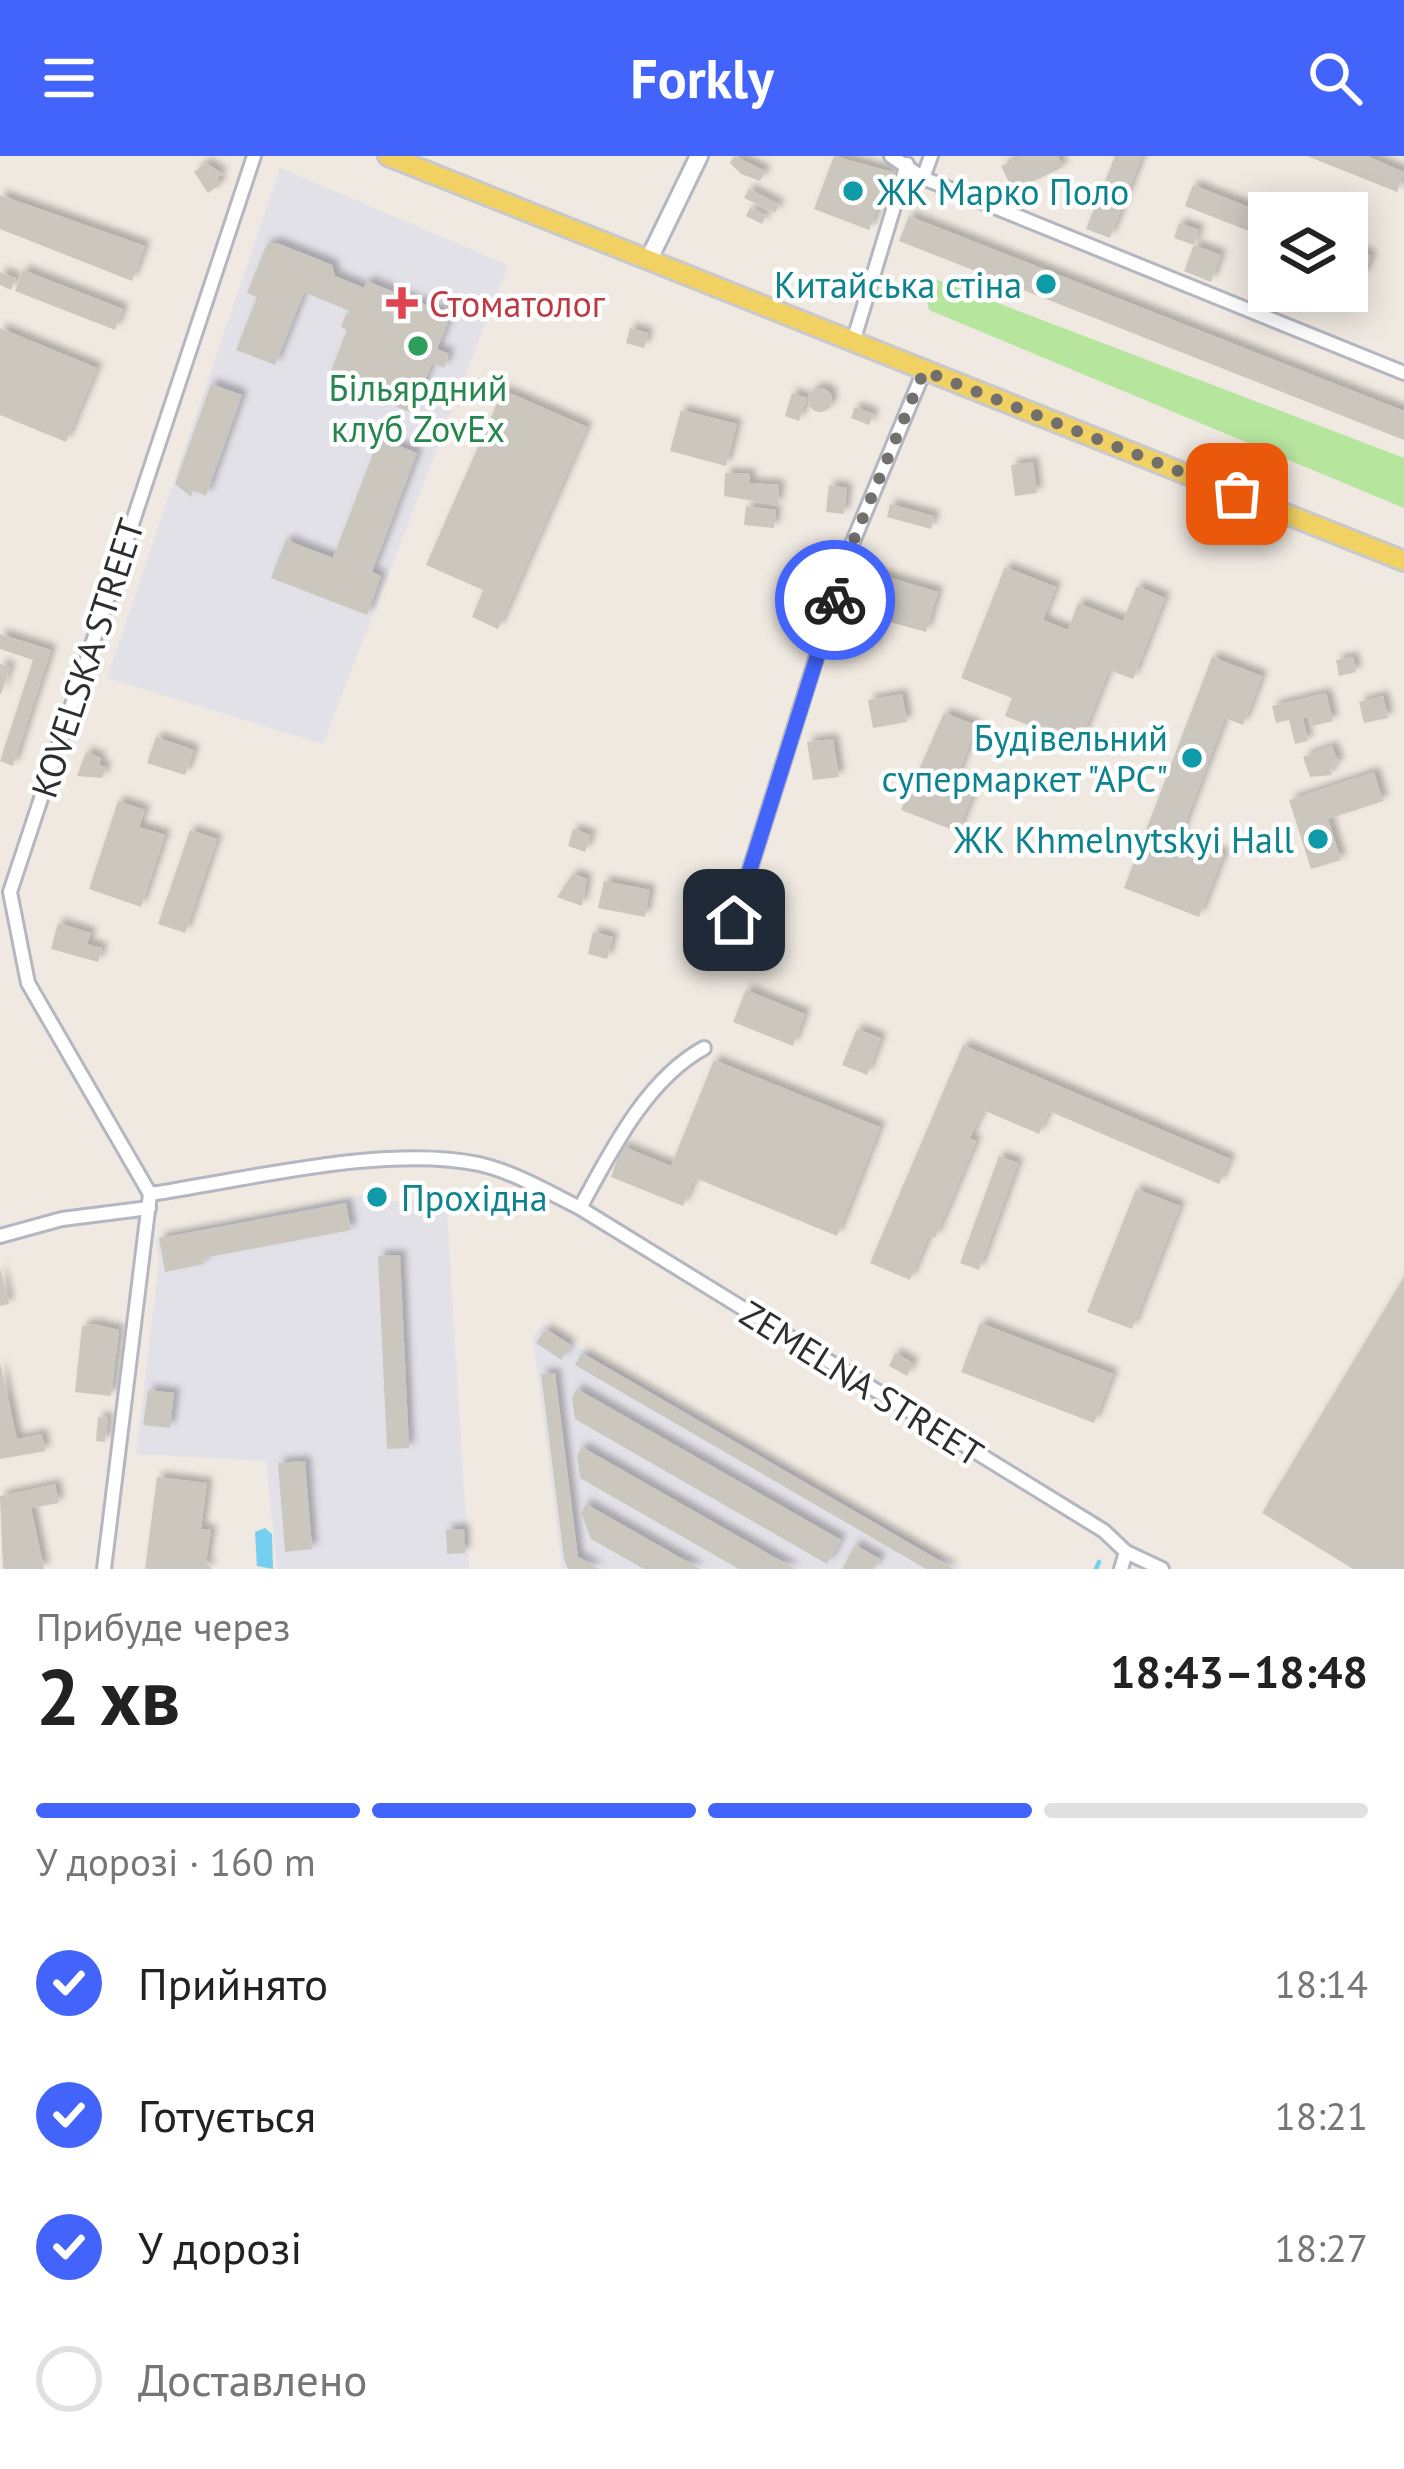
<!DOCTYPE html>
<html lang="uk">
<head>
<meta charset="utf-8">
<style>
  :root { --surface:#fff; --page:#f6f6f6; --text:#222; --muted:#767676; --line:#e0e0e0; --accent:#4264fb }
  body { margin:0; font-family:"PT Sans",sans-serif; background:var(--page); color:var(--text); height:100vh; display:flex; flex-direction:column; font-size:45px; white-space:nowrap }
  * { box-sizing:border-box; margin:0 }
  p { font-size:39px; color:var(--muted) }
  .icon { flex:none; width:66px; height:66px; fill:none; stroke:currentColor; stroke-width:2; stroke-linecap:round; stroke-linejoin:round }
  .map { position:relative; height:1413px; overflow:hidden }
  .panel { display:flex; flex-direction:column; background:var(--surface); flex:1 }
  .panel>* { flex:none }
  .tools { position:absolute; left:1248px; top:36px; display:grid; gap:24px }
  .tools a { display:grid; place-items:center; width:120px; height:120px; border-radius:0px; background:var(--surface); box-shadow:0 6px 30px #0003; font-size:60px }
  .pin { position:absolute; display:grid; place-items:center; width:102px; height:102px; color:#fff; margin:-51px; border-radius:24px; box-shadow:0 6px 18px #0006 }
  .courier { position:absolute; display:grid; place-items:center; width:120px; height:120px; margin:-60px; border:9px solid #4264fb; border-radius:50%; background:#fff; color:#222; box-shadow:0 3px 15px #0007 }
  .overview em { font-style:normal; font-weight:700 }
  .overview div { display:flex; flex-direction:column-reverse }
  .overview { display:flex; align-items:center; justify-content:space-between; height:204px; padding:0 36px }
  h1 { font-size:78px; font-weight:700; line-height:90px }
  .bar { display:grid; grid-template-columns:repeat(4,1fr); gap:18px 12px; align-content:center; height:144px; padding:0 36px }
  .bar i { height:15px; border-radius:9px; background:var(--line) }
  .bar .selected { background:var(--accent) }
  .bar p { grid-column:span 4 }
  ol { padding:0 36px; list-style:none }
  li { display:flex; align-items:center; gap:36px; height:132px }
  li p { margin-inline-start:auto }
  li .icon { padding:12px; border-radius:50%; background:var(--accent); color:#fff; stroke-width:4 }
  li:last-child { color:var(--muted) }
  li i { width:66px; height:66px; border:6px solid var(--line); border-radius:50% }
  header { display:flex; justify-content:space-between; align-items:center; height:156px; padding:0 36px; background:var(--accent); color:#fff; font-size:54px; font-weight:700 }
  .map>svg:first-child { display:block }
  .industrial { fill:#e3e1e8 }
  .green { fill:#b6e59e }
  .water { fill:#75cff0 }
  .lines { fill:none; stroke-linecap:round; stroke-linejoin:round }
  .stream { stroke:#75cff0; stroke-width:4.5 }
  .building { fill:#cbc7bf; filter:url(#shadow) }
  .street-casing { stroke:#b4b7c1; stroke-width:18 }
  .secondary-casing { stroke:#b4b7c1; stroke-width:22 }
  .primary-casing { stroke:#c9c9c9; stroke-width:24 }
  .street { stroke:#fff; stroke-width:12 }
  .secondary { stroke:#fff; stroke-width:16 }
  .primary { stroke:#f2d163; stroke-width:18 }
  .done { stroke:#726f6d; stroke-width:12; stroke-dasharray:0 21.6 }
  .route { stroke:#4264fb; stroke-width:15 }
  .culture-dot { fill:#0f9aa8; stroke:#fff; stroke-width:4.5 }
  .health-dot { fill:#e0444e; stroke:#fff; stroke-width:4.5 }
  .leisure-dot { fill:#2e9e5b; stroke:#fff; stroke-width:4.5 }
  .labels { text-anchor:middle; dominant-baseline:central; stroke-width:9; stroke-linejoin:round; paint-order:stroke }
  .culture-label { font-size:36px; fill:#0d838f; stroke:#fff; text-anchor:end }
  .health-label { font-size:36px; fill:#be3a42; stroke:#fff; text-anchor:start }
  .leisure-label { font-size:36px; fill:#27864d; stroke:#fff }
  .street-label { font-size:36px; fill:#2e2e2e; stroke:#fff }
</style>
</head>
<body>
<header><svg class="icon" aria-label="menu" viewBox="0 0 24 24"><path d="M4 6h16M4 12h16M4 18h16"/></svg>Forkly<svg class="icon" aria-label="search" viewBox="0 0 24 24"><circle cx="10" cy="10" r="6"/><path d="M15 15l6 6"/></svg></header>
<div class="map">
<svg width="1404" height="1413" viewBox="0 0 1404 1413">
  <defs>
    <filter id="shadow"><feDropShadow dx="5.5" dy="-5.5" stdDeviation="3" flood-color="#0004"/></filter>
  </defs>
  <rect width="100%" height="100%" fill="#efe9e1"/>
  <g class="industrial">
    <polygon points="280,12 508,109 323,588 107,522"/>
    <polygon points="367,1038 369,1047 446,1042 469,1413 277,1413 266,1305 136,1298 159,1106 156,1081"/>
    <polygon points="543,1167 579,1191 961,1413 562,1413 533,1182"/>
  </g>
  <polygon class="green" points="922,118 1404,302 1404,352 929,154"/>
  <polygon class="water" points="265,1372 272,1378 273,1413 257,1410 255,1376"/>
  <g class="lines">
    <polyline class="stream" points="1096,1413 1099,1406"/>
  </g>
  <g class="building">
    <polygon points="734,0 765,15 760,25 741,18 730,7"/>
    <polygon points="834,0 892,16 869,74 814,53"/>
    <polygon points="1023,0 1058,0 1063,11 1013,35 1001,10"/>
    <polygon points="1115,0 1142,0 1110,82 1086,73"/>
    <polygon points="1307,0 1367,0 1404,16 1397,36"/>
    <polygon points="206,7 223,18 217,22 221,28 208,37 194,16"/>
    <polygon points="1193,29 1269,59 1269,83 1185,50"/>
    <polygon points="749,33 779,49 775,57 744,42"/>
    <polygon points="0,39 145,90 132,125 0,73"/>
    <polygon points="750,52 766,60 762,68 746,60"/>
    <polygon points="909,60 1404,255 1404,284 899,85"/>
    <polygon points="1179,67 1199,74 1194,89 1174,82"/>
    <polygon points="277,87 332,109 335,120 364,132 367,125 451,159 437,193 449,198 444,212 432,207 412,257 328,223 347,174 341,171 346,158 354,157 304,136 275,209 236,194 257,141 247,137 267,88"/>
    <polygon points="1194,89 1221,99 1211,126 1184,115"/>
    <polygon points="1347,90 1371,100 1363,121 1347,114"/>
    <polygon points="23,114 123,153 115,174 15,135"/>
    <polygon points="0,116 16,122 11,134 0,129"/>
    <polygon points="0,172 97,212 66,286 0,259"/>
    <polygon points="630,172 648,177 644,192 626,187"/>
    <polygon points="211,228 242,239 206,340 193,334 191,341 175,328"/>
    <circle cx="820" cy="244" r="12"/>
    <polygon points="503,234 587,271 498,473 472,461 483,434 426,409"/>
    <polygon points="792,237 807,242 799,265 785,260"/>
    <polygon points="855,251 874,258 869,269 851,262"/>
    <polygon points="681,254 737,268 726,310 670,295"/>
    <polygon points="379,282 417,297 372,416 381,420 367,459 271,422 286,384 333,402"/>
    <polygon points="1033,306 1037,337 1015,340 1011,309"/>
    <polygon points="725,317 750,318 750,327 779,329 778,349 724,340"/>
    <polygon points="829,329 847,332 844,358 826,356"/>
    <polygon points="890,348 934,360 931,373 887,361"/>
    <polygon points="746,350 776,354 774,372 744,369"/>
    <polygon points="854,411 938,436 926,476 876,462 873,492 834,480"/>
    <polygon points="1005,411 1056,431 1043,464 1068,474 1078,447 1123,465 1137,430 1165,442 1133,523 1109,514 1079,589 1005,560 1012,542 961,522"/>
    <polygon points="0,478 51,494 13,610 0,605 33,504 0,493"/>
    <polygon points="1212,501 1262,520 1243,569 1225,562 1180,681 1224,698 1199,761 1124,732"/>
    <polygon points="1353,501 1356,516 1339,520 1336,504"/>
    <polygon points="0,508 10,511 1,538 0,538"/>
    <polygon points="1326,537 1333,565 1312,570 1310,561 1303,562 1308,585 1295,588 1289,564 1276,567 1272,550"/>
    <polygon points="902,538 907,566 873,572 868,544"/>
    <polygon points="1383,540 1388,562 1364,567 1359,546"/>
    <polygon points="944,557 976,569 956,624 975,632 958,676 901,654"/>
    <polygon points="156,581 194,594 185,619 147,607"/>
    <polygon points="833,583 839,621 813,624 807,586"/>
    <polygon points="1332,590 1339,608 1330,612 1332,619 1310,621 1303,601"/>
    <polygon points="86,596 101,602 99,609 106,611 102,622 77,620"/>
    <polygon points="1374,616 1383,645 1328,663 1341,704 1311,713 1289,644"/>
    <polygon points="118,645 145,654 139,671 165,679 141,751 89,733"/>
    <polygon points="573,673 591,679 585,696 568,690"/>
    <polygon points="190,674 217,683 185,777 158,768"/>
    <polygon points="573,718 587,723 582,750 557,741"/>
    <polygon points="604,725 650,734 645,761 598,752"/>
    <polygon points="58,767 91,777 87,788 102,792 98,806 51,793"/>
    <polygon points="593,776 613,781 607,803 588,798"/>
    <polygon points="746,834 805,858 793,890 733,866"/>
    <polygon points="857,873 881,882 867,919 842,909"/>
    <polygon points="963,889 1230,1003 1219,1028 1049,955 1039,978 983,954 970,982 976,985 935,1082 929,1079 910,1124 870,1107"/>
    <polygon points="714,904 880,971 837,1080 695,1022 683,1050 611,1021 622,990 671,1010"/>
    <polygon points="999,1000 1018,1007 979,1114 960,1107"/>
    <polygon points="1136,1033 1180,1050 1132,1173 1087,1156"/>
    <polygon points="346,1047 351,1074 203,1102 204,1108 165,1116 159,1082"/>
    <polygon points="400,1099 409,1292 387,1293 378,1100"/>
    <polygon points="0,1112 9,1148 0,1150"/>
    <polygon points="1404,1121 1404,1413 1353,1413 1262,1357"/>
    <polygon points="980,1167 1113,1218 1094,1267 961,1216"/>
    <polygon points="94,1168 119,1174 111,1240 75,1236 82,1170"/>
    <polygon points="546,1173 571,1189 561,1204 536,1187"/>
    <polygon points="582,1197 954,1413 926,1413 575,1209"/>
    <polygon points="895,1197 913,1207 907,1220 889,1210"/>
    <polygon points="0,1207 17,1283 42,1278 45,1295 0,1303"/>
    <polygon points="555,1217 578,1401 599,1413 568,1413 564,1403 541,1218"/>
    <polygon points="577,1233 841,1384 827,1408 575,1263 572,1242"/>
    <polygon points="148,1234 174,1237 170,1272 143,1269"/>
    <polygon points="98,1261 108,1262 105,1286 96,1285"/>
    <polygon points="582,1291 795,1413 739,1413 580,1322 577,1299"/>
    <polygon points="305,1305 312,1393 285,1396 278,1307"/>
    <polygon points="157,1321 207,1327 201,1373 211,1374 206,1407 212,1413 145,1413"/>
    <polygon points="55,1328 59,1347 31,1352 44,1413 3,1413 0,1340"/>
    <polygon points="586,1348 700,1413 644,1413 591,1383 581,1357"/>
    <polygon points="464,1373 465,1397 447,1398 446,1374"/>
    <polygon points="855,1389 880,1403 874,1413 842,1413"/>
  </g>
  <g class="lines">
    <g class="street-casing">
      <g id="street">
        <polyline points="891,0 923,22 1404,217"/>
        <polyline points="923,22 931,0"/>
        <polyline points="853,186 907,8"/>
        <polyline points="734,764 852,388 924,215"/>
        <path d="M150,1038C246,1024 386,988 479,1008C514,1016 548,1036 580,1052L1104,1375L1126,1396L1121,1413"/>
        <path d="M580,1052C611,995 646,924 704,892"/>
        <polyline points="0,1080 62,1063 149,1052"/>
        <polyline points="1126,1396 1162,1413"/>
        <polyline points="104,1413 150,1038 28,827 10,736 254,0"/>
      </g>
    </g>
    <g class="secondary-casing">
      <polyline id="secondary" points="649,103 699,0"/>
    </g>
    <g class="primary-casing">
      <polyline id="primary" points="388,0 1404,405"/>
    </g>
    <use href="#street" class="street"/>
    <use href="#secondary" class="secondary"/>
    <use href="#primary" class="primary"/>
  </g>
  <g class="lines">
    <polyline class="done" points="835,444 852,388 924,215 1237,338"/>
    <polyline class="route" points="734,764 835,444"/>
  </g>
  <g class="culture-dot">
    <circle cx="853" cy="35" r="12"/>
    <circle cx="1046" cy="128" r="12"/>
    <circle cx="1192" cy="602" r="12"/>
    <circle cx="1318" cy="683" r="12"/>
    <circle cx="377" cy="1041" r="12"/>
  </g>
  <path class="health-dot" d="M396 129h12v12h12v12h-12v12h-12v-12h-12v-12h12z"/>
  <circle class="leisure-dot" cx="418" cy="190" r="12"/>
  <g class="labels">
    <g class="culture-label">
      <text x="877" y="35" text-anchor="start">ЖК Марко Поло</text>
      <text x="1022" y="128">Китайська стіна</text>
      <text x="1168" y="581">Будівельний<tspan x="1168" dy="41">супермаркет "АРС"</tspan></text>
      <text x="1294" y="683">ЖК Khmelnytskyi Hall</text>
      <text x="401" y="1041" text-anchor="start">Прохідна</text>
    </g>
    <g class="health-label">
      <text x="429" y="147">Стоматолог</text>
    </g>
    <g class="leisure-label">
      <text x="418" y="231">Більярдний<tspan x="418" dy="41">клуб ZovEx</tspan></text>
    </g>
    <g class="street-label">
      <text transform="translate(87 502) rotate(-72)">KOVELSKA STREET</text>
      <text transform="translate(862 1227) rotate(32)">ZEMELNA STREET</text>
    </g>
  </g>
</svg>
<div class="tools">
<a><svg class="icon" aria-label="layers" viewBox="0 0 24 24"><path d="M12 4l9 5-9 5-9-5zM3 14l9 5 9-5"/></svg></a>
</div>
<div class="pin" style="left:1237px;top:338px;background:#ea580c"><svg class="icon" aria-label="bag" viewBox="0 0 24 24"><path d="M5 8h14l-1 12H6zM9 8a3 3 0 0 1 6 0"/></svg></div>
<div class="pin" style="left:734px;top:764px;background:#1f2937"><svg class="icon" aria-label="home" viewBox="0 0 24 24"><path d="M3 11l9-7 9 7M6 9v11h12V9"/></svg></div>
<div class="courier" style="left:835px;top:444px"><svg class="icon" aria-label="bike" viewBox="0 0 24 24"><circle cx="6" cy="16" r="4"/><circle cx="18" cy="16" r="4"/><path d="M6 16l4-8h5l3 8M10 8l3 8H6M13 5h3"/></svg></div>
</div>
<section class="panel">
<div class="overview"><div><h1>2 хв</h1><p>Прибуде через</p></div><em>18:43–18:48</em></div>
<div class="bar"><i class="selected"></i><i class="selected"></i><i class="selected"></i><i></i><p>У дорозі · 160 m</p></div>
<ol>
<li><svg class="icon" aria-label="check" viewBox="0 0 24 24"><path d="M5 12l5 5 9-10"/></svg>Прийнято<p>18:14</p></li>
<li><svg class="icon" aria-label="check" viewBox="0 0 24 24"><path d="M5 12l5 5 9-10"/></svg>Готується<p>18:21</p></li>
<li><svg class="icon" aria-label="check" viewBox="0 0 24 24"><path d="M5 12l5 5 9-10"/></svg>У дорозі<p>18:27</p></li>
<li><i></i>Доставлено</li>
</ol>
</section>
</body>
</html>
